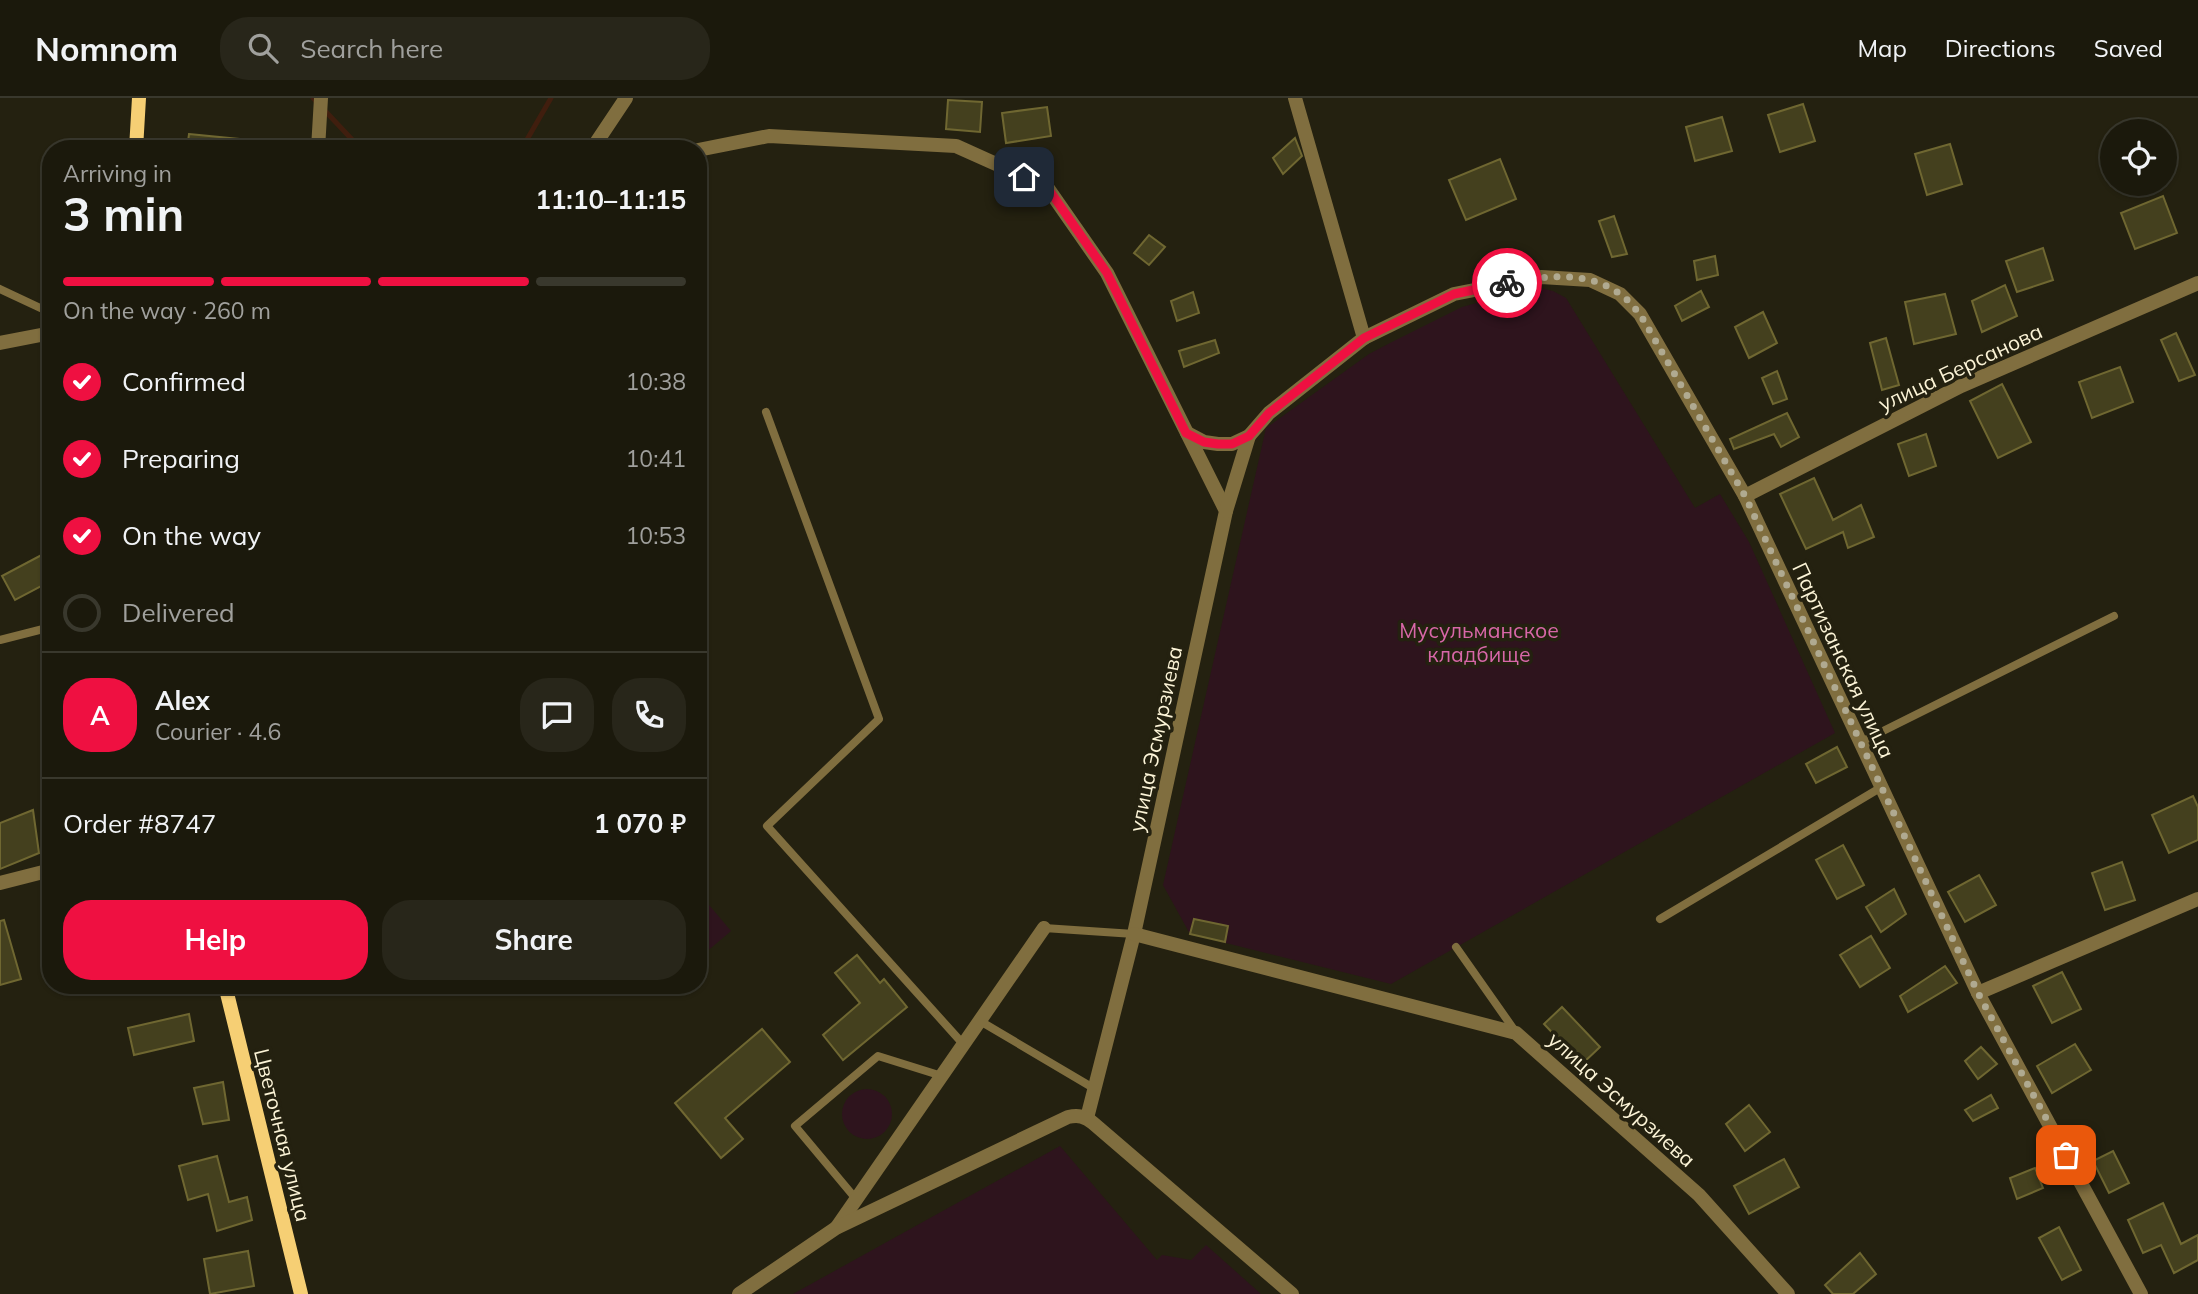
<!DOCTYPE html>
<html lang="en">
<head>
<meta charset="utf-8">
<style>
  :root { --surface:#1b190c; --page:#28261a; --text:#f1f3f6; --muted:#a0a09d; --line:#39382d; --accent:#ef1041 }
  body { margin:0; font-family:Mulish,sans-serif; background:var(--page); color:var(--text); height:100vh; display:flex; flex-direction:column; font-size:26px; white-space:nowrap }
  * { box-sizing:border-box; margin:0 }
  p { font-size:23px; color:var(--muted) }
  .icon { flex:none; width:38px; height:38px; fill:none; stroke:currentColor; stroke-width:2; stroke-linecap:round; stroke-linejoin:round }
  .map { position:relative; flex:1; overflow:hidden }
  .drawer { position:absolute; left:42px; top:42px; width:665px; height:854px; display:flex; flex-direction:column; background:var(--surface); border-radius:28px; box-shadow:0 2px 5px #0004,0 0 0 2px var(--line) }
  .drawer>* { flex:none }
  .tools { position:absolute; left:2100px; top:21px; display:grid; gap:14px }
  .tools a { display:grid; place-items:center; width:77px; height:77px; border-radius:50%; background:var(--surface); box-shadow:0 2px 5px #0004,0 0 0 2px var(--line); font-size:35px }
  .pin { position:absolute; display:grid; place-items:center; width:60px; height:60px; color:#fff; margin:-30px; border-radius:14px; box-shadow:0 4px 10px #0006 }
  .courier { position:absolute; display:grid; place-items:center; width:70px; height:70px; margin:-35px; border:5px solid #ef1041; border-radius:50%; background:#fff; color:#222; box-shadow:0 2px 9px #0007 }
  .overview em { font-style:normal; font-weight:700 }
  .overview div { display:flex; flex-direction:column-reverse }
  .overview { display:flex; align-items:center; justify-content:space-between; height:119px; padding:0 21px }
  h1 { font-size:46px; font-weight:700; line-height:52px }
  .bar { display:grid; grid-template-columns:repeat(4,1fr); gap:10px 7px; align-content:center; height:84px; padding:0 21px }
  .bar i { height:9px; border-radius:5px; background:var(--line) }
  .bar .active { background:var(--accent) }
  .bar p { grid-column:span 4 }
  .line { display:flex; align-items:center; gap:18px; padding:0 21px; border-top:2px solid var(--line) }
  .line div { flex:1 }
  .round { display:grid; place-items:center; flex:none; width:74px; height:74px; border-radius:28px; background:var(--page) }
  ol { padding:0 21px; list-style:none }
  li { display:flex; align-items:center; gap:21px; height:77px }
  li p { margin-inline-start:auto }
  li .icon { padding:7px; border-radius:50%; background:var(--accent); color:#fff; stroke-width:4 }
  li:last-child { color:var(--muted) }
  li i { width:38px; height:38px; border:4px solid var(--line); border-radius:50% }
  .primary-button { display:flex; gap:14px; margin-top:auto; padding:14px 21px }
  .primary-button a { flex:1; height:80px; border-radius:28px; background:var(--accent); color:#fff; font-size:28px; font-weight:700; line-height:80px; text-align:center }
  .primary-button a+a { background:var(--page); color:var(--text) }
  header { display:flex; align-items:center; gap:42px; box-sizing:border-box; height:98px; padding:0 35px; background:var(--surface); border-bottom:2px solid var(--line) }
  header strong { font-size:33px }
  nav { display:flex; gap:38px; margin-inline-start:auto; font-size:24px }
  .search { width:490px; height:63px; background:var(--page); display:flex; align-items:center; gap:18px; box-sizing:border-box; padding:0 24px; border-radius:28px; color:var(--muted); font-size:26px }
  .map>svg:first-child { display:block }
  .green { fill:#2e141d }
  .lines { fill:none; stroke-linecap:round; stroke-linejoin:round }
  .stream { stroke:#401e0e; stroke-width:5 }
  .building { fill:#44401e; stroke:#6f6731; stroke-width:2 }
  .lane { stroke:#806e3f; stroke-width:8 }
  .street { stroke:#806e3f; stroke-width:14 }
  .secondary { stroke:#f6cf74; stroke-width:14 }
  .done { stroke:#b0aa91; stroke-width:7; stroke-dasharray:0 12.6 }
  .route { stroke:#ef1041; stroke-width:9 }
  .labels { text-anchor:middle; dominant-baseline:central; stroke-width:7; stroke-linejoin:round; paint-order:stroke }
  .street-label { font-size:21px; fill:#fcf4d7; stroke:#242110 }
  .park-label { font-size:21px; fill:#d867a8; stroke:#242110 }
</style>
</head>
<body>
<header>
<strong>Nomnom</strong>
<div class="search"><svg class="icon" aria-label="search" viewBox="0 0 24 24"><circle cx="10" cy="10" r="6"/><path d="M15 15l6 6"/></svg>Search here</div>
<nav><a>Map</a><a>Directions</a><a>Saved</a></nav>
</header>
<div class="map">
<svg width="2198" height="1196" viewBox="0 0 2198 1196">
  <rect width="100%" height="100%" fill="#242110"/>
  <g class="green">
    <polygon points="1536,189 1553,193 1566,200 1695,410 1720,396 1749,444 1835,635 1391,886 1190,836 1163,787 1266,330 1369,256 1390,245 1462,209"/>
    <polygon points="704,801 731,833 698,861 698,805"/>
    <circle cx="867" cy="1016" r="25"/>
    <polygon points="1060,1048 1157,1162 1162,1157 1191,1162 1206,1147 1261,1196 793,1196"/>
  </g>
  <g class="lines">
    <g class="stream">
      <polyline points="313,0 360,50 384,51"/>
      <polyline points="507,51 525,45 551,0"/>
    </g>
  </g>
  <g class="building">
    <polygon points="948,2 982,4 980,34 946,31"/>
    <polygon points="1803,6 1815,43 1780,54 1768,17"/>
    <polygon points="1047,9 1051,38 1006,45 1002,15"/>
    <polygon points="1722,19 1732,53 1695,63 1686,29"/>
    <polygon points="189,36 239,41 239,51 187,51"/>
    <polygon points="1295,40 1302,58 1283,76 1273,60"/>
    <polygon points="1950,46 1962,86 1927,97 1915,56"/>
    <polygon points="1500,61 1516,101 1466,122 1449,82"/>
    <polygon points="2163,98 2177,135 2135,151 2121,115"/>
    <polygon points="1614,118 1627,156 1612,159 1599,123"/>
    <polygon points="1149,137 1165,149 1149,167 1134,155"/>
    <polygon points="2043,150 2053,182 2017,194 2006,163"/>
    <polygon points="1715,158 1718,177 1697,182 1694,163"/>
    <polygon points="2005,187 2017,218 1982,234 1972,203"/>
    <polygon points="1701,193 1709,209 1682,223 1675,208"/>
    <polygon points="1193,194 1199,215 1177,223 1171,203"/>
    <polygon points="1945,196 1956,236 1914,246 1905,204"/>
    <polygon points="1763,214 1777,245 1749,260 1735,229"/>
    <polygon points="2176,235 2195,277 2179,283 2161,242"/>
    <polygon points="1886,240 1899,287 1882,292 1870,245"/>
    <polygon points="1215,242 1219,255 1184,269 1179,253"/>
    <polygon points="2120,269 2133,304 2092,320 2079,284"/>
    <polygon points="1777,273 1787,301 1773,306 1762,280"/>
    <polygon points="2002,286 2031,344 1998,360 1970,303"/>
    <polygon points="1787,315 1799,339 1781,349 1774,336 1734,351 1730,341"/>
    <polygon points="1926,336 1936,368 1909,378 1898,346"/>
    <polygon points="1814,380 1833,422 1861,407 1874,439 1848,450 1843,434 1806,451 1780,396"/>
    <polygon points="51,452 51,483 15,502 2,478"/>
    <polygon points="1837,649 1847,669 1816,685 1806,666"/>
    <polygon points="2193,698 2198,709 2198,742 2169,755 2152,717"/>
    <polygon points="33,712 39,755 0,771 0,725"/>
    <polygon points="1843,747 1864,787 1837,801 1816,762"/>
    <polygon points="2122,764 2135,802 2105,812 2092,775"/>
    <polygon points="1979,777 1996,807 1965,824 1948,794"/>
    <polygon points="1894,791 1906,816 1881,834 1866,809"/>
    <polygon points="1194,821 1228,828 1225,844 1190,836"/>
    <polygon points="4,822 21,881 0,887 0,823"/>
    <polygon points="1871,838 1890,870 1860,889 1840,857"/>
    <polygon points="857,857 880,885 884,881 907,909 843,962 823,937 860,905 835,875"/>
    <polygon points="1945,868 1957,885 1908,914 1900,898"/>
    <polygon points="2062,874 2081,911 2052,925 2033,888"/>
    <polygon points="1562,909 1600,949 1582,966 1544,926"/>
    <polygon points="189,916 194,943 134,957 128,930"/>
    <polygon points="762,931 790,964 725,1020 743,1041 721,1060 675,1005"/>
    <polygon points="2075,946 2091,972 2052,995 2037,968"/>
    <polygon points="1981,949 1997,966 1978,981 1965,963"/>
    <polygon points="223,984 229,1022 203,1026 194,990"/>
    <polygon points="1991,997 1998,1010 1973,1023 1965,1012"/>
    <polygon points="1749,1007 1770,1034 1745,1053 1726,1026"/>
    <polygon points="2113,1053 2129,1085 2109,1095 2093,1063"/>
    <polygon points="217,1058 229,1104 247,1099 252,1122 217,1133 208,1096 188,1102 179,1068"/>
    <polygon points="1784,1061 1799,1089 1749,1116 1734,1088"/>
    <polygon points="2035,1070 2043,1090 2017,1101 2010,1080"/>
    <polygon points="2163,1105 2181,1146 2198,1137 2198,1162 2174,1175 2161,1147 2143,1155 2128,1122"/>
    <polygon points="2059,1129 2081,1172 2062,1182 2039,1140"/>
    <polygon points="248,1153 254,1188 210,1196 204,1161"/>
    <polygon points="1860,1155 1876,1176 1853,1196 1833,1196 1825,1187"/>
  </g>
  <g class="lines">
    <g class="lane">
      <polyline points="0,191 51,215"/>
      <polyline points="766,314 879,621 767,728 964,947"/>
      <polyline points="0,542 51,529"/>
      <polyline points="1859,645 2114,518"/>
      <polyline points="1660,821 1880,690"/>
      <polyline points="1044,830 1134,836"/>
      <polyline points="1456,849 1515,933"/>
      <polyline points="980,923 1095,991"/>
      <polyline points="856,1101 795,1028 878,958 942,978"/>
    </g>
    <g class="street">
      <polyline points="1295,0 1364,240"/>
      <polyline points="318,51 321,0"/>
      <polyline points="592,51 626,0"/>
      <polyline points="698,52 769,38 956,48 1047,89 1107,175 1226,413 1134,836 1087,1020"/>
      <polyline points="0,245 51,235"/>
      <polyline points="1187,335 1204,344 1218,346 1232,346 1249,338 1269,315 1364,240 1454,196 1541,179 1590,182 1620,196 1640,216 1745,398 1978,895 2141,1196"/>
      <polyline points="1745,398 1961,288 2198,185"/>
      <polyline points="1226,413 1249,338"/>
      <polyline points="0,785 51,772"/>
      <polyline points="1134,836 1516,935 1699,1097 1788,1196"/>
      <polyline points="1978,895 2198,801"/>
      <polyline points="837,1129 1044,830"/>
      <path d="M739,1196L836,1130L1068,1019C1078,1017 1085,1018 1093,1025L1292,1196"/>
    </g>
    <g class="secondary">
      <polyline points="136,51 139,0"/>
      <polyline points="225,887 301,1196"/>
    </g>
  </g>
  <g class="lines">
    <path class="done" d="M1507,185C1545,178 1587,172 1620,196C1628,201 1634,210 1640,216L1745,398L1978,895L2066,1057"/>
    <polyline class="route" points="1024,79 1047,89 1107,175 1186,335 1204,344 1218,346 1232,346 1249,338 1269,315 1364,240 1454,196 1507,185"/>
  </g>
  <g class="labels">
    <g class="street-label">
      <text transform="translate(1960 269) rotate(-25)">улица Берсанова</text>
      <text transform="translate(1844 562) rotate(65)">Партизанская улица</text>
      <text transform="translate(1155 641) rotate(-78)">улица Эсмурзиева</text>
      <text transform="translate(1622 1001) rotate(42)">улица Эсмурзиева</text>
      <text transform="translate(283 1037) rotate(76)">Цветочная улица</text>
    </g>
    <g class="park-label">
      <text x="1479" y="532">Мусульманское<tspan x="1479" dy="24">кладбище</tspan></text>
    </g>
  </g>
</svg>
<div class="tools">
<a><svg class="icon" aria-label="locate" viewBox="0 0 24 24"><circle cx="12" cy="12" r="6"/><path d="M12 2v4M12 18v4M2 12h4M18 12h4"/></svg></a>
</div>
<div class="pin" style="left:2066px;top:1057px;background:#ea580c"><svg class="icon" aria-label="bag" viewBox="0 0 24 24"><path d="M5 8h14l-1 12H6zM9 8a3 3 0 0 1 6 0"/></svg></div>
<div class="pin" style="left:1024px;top:79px;background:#1f2937"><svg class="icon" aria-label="home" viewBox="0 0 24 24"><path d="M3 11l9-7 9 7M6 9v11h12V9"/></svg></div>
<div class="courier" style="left:1507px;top:185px"><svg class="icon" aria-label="bike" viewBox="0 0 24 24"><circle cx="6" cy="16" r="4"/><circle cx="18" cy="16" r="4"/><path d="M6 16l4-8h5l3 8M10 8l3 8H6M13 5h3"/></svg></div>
<section class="drawer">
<div class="overview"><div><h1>3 min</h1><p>Arriving in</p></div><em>11:10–11:15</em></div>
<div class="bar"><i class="active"></i><i class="active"></i><i class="active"></i><i></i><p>On the way · 260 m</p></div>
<ol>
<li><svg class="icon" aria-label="check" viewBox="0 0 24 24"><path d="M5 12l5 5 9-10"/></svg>Confirmed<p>10:38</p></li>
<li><svg class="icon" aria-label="check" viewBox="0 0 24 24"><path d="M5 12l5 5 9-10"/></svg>Preparing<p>10:41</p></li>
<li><svg class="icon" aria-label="check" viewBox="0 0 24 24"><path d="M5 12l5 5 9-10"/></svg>On the way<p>10:53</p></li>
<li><i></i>Delivered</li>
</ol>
<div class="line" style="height:126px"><b class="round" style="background:var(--accent);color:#fff">A</b><div><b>Alex</b><p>Courier · 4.6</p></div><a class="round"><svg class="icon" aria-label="chat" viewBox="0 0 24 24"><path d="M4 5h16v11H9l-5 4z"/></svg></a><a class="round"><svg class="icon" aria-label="phone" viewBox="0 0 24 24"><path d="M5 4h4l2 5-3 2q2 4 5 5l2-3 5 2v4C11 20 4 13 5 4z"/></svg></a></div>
<div class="line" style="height:91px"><div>Order #8747</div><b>1 070 ₽</b></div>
<div class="primary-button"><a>Help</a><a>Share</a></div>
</section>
</div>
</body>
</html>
